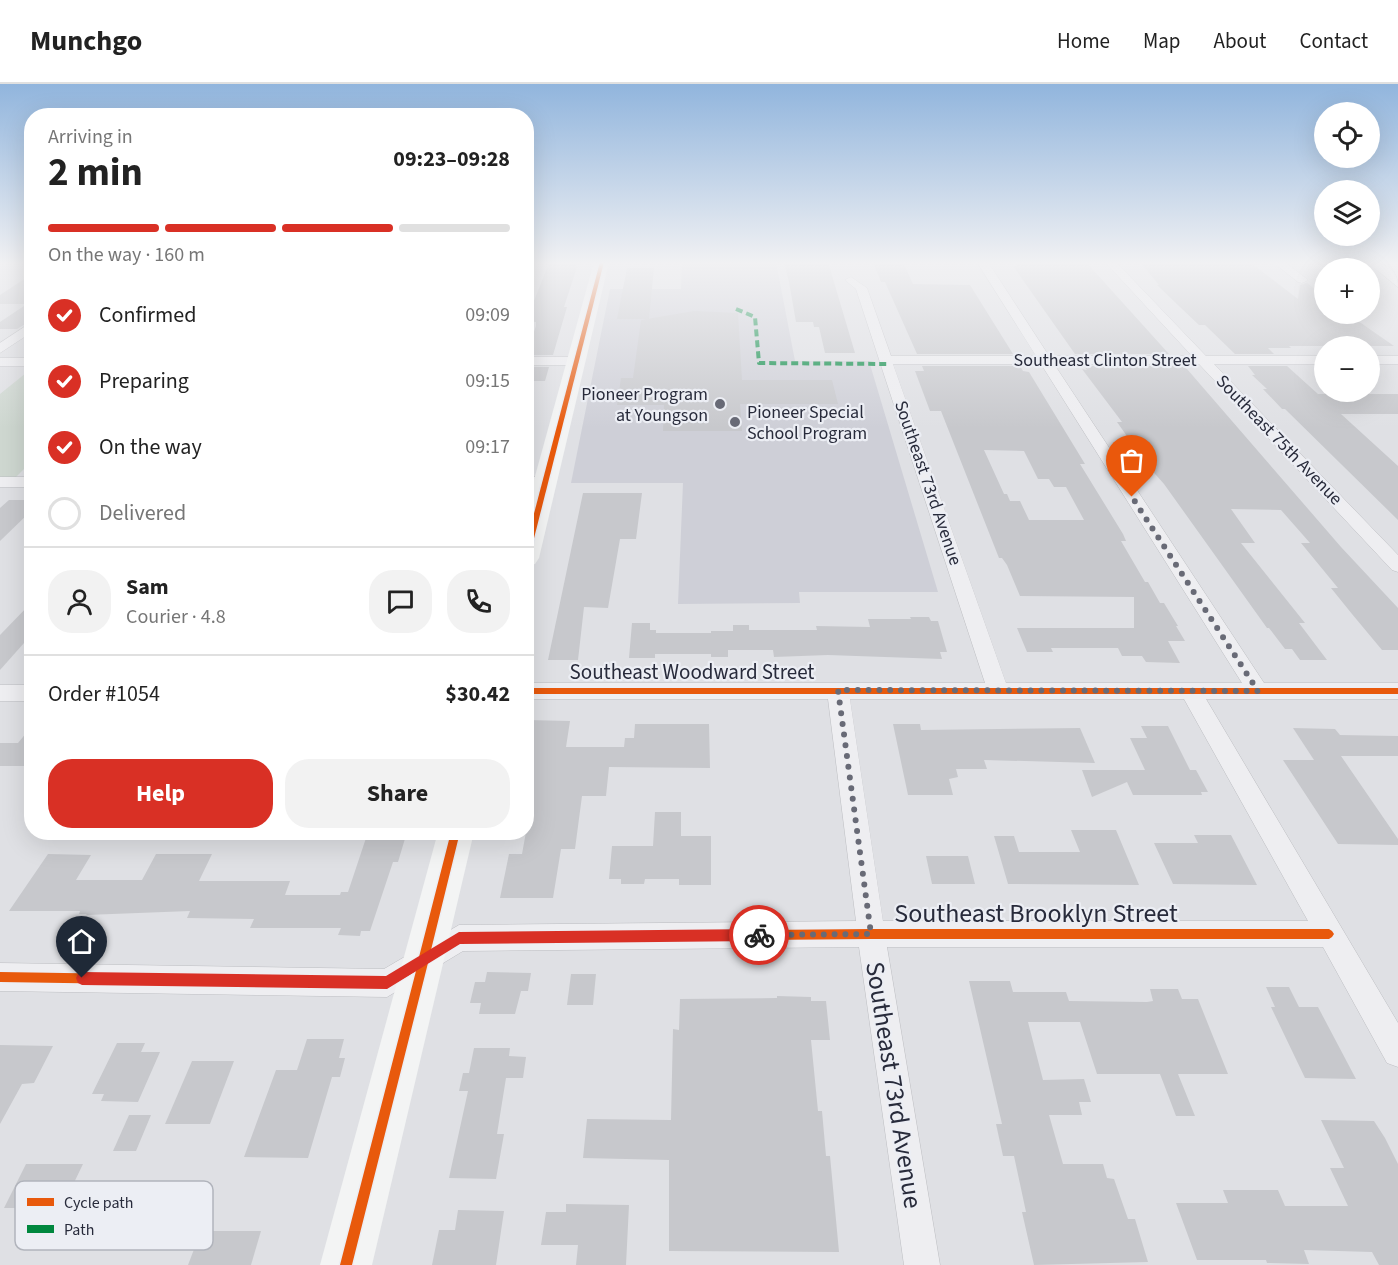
<!DOCTYPE html>
<html lang="en">
<head>
<meta charset="utf-8">
<style>
  :root { --surface:#fff; --page:#f2f2f2; --text:#222; --muted:#767676; --line:#e0e0e0; --accent:#d93025 }
  body { margin:0; font-family:"Source Sans 3",sans-serif; background:var(--page); color:var(--text); height:100vh; display:flex; flex-direction:column; font-size:22px; white-space:nowrap }
  * { box-sizing:border-box; margin:0 }
  p { font-size:20px; color:var(--muted) }
  .icon { flex:none; width:33px; height:33px; fill:none; stroke:currentColor; stroke-width:2; stroke-linecap:round; stroke-linejoin:round }
  .map { position:relative; flex:1; overflow:hidden }
  .sheet { position:absolute; left:24px; top:24px; width:510px; height:732px; display:flex; flex-direction:column; background:var(--surface); border-radius:24px; box-shadow:0 6px 24px #0002 }
  .sheet>* { flex:none }
  .controls { position:absolute; left:1314px; top:18px; display:grid; gap:12px }
  .controls a { display:grid; place-items:center; width:66px; height:66px; border-radius:50%; background:var(--surface); box-shadow:0 6px 24px #0002; font-size:30px }
  .pin { position:absolute; display:grid; place-items:center; width:51px; height:51px; color:#fff; margin:-62px -26px; border-radius:50% 50% 50% 0; rotate:-45deg; box-shadow:0 0 6px #0007 }
  .pin .icon { rotate:45deg }
  .courier { position:absolute; display:grid; place-items:center; width:60px; height:60px; margin:-30px; border:4px solid #d93025; border-radius:50%; background:#fff; color:#222; box-shadow:0 2px 8px #0007 }
  .overview em { font-style:normal; font-weight:700 }
  .overview div { display:flex; flex-direction:column-reverse }
  .overview { display:flex; align-items:center; justify-content:space-between; height:102px; padding:0 24px }
  h1 { font-size:39px; font-weight:700; line-height:45px }
  .bar { display:grid; grid-template-columns:repeat(4,1fr); gap:9px 6px; align-content:center; height:72px; padding:0 24px }
  .bar i { height:8px; border-radius:4px; background:var(--line) }
  .bar .current { background:var(--accent) }
  .bar p { grid-column:span 4 }
  .line { display:flex; align-items:center; gap:15px; padding:0 24px; border-top:2px solid var(--line) }
  .line div { flex:1 }
  .round { display:grid; place-items:center; flex:none; width:63px; height:63px; border-radius:24px; background:var(--page) }
  ol { padding:0 24px; list-style:none }
  li { display:flex; align-items:center; gap:18px; height:66px }
  li p { margin-inline-start:auto }
  li .icon { padding:6px; border-radius:50%; background:var(--accent); color:#fff; stroke-width:4 }
  li:last-child { color:var(--muted) }
  li i { width:33px; height:33px; border:3px solid var(--line); border-radius:50% }
  .action { display:flex; gap:12px; margin-top:auto; padding:12px 24px }
  .action a { flex:1; height:69px; border-radius:24px; background:var(--accent); color:#fff; font-size:24px; font-weight:700; line-height:69px; text-align:center }
  .action a+a { background:var(--page); color:var(--text) }
  header { display:flex; align-items:center; gap:36px; box-sizing:border-box; height:84px; padding:0 30px; background:var(--surface); border-bottom:2px solid var(--line) }
  header strong { font-size:28px }
  nav { display:flex; gap:33px; margin-inline-start:auto; font-size:21px }
  .map>svg:first-child { display:block }
  .built { fill:#cecfd7 }
  .green { fill:#ced7d0 }
  .building { fill:#c7c8cc; fill-rule:evenodd }
  .lines { fill:none; stroke-linecap:round; stroke-linejoin:round }
  .street-casing { stroke:#bdbec2; stroke-width:1 }
  .street { fill:#eeeef1; fill-rule:evenodd }
  .secondary { fill:#f3f4f4; fill-rule:evenodd }
  .quiet { stroke:#00873e; stroke-width:4; stroke-dasharray:7 4; stroke-linecap:butt }
  .cycleway-casing { stroke:#eceef4; stroke-width:3 }
  .cycleway { fill:#e8590c; fill-rule:evenodd }
  .route { fill:#d93025 }
  .done { stroke:#686a76; stroke-width:6; stroke-dasharray:0 10.8 }
  .poi-dot { fill:#686a76; stroke:#eceef4; stroke-width:2 }
  .labels { text-anchor:middle; dominant-baseline:central; stroke-width:4.5; stroke-linejoin:round; paint-order:stroke }
  .far-street-label { font-size:18px; fill:#282b3b; stroke:#eceef4 }
  .far-poi-label { font-size:18px; fill:#282b3b; stroke:#eceef4; text-anchor:end }
  .street-label { font-size:21px; fill:#282b3b; stroke:#eceef4 }
  .near-street-label { font-size:26px; fill:#282b3b; stroke:#eceef4 }
  .key { fill:#eceef4; stroke:#b1b4bc; stroke-width:1.5 }
  .key-label { font-size:16px; fill:#282b3b }
</style>
</head>
<body>
<header>
<strong>Munchgo</strong>
<nav><a>Home</a><a>Map</a><a>About</a><a>Contact</a></nav>
</header>
<div class="map">
<svg width="1398" height="1181" viewBox="0 0 1398 1181">
  <rect width="100%" height="100%" fill="#dfe0e4"/>
  <polygon class="built" points="682,178 776,178 795,277 869,277 938,508 799,508 800,519 678,520 683,399 571,399 610,205 681,205"/>
  <polygon class="green" points="31,285 31,378 16,393 0,393 0,310"/>
  <g class="building">
    <polygon points="577,178 575,183 577,183 564,223 567,223 553,271 526,271 536,242 536,238 526,237 549,179"/>
    <polygon points="784,178 828,178 855,269 825,269 819,243 814,243 813,238 796,238 789,198"/>
    <polygon points="873,178 903,178 913,200 970,201 1013,270 917,270 885,198 881,198"/>
    <polygon points="1014,178 1086,178 1169,270 1075,270 1013,182 1017,182"/>
    <polygon points="1140,178 1250,178 1298,215 1300,201 1307,199 1324,212 1324,230 1348,230 1394,262 1289,262 1291,264 1268,264 1274,270 1235,270 1205,241 1199,241 1180,223 1157,201 1159,201"/>
    <polygon points="627,184 654,184 649,235 617,235"/>
    <polygon points="32,190 32,236 17,245 0,245 0,238 27,220 0,220 0,211"/>
    <polygon points="694,227 738,229 742,296 832,296 838,320 740,320 742,347 663,347 664,321 617,321 621,294 633,294 641,236"/>
    <path d="M922,282H1020L1023,287L1029,288L1085,380H1080L1123,450L1126,457H1121L1145,498H1148L1160,519H1164L1178,542H1176L1185,557H1168L1180,579L1146,578L1142,572H1122L1118,564H1051L1053,568H1027L1017,544H1134V513L1020,512L1007,481L1002,474H999L941,327H930L915,287H924ZM984,366L1024,367L1038,395H1049L1054,403H1066L1084,436H1029L1020,417H1010L1007,410H1004Z"/>
    <polygon points="1084,282 1180,282 1187,285 1341,463 1398,524 1398,566 1382,566 1352,530 1331,504 1338,504 1301,459 1310,459 1281,426 1231,425 1255,459 1241,459 1305,539 1299,539 1327,576 1300,576 1292,565 1285,565 1269,544 1267,544 1164,400 1148,382 1117,338 1122,338 1082,285 1087,286"/>
    <polygon points="1248,282 1287,282 1318,310 1398,310 1398,330 1341,330 1398,382 1398,436 1285,325 1282,325 1263,305 1267,305 1252,291 1255,291"/>
    <polygon points="526,283 549,283 545,297 526,297"/>
    <polygon points="583,409 642,409 636,455 620,455 608,524 584,523 578,576 548,576"/>
    <polygon points="9,416 32,416 32,426 0,457 0,424"/>
    <polygon points="32,518 32,550 0,586 0,551"/>
    <polygon points="910,533 929,533 931,537 938,537 947,568 940,568 942,575 828,571 774,573 773,566 728,566 728,573 711,573 711,570 655,570 655,574 629,574 632,539 650,539 650,546 656,546 656,549 711,549 711,547 733,547 733,541 749,541 749,546 817,546 816,542 870,543 868,535 911,535"/>
    <polygon points="526,636 570,637 566,663 624,663 625,654 634,654 635,640 709,640 710,684 609,683 606,712 582,712 575,765 561,765 553,814 500,814 509,770 522,770 526,748"/>
    <polygon points="893,640 920,640 921,646 1080,644 1095,679 984,676 987,685 956,685 958,693 949,695 953,711 908,711"/>
    <polygon points="32,642 32,682 0,682 0,659 18,659"/>
    <polygon points="1141,642 1168,642 1190,686 1196,686 1208,708 1201,708 1202,711 1133,711 1127,698 1092,713 1082,686 1145,686 1130,654 1147,654"/>
    <polygon points="1293,644 1335,645 1340,651 1398,652 1398,672 1341,672 1398,755 1398,761 1338,760 1283,676 1314,676"/>
    <polygon points="655,728 681,728 681,752 711,752 711,801 679,801 679,795 645,795 644,800 621,800 621,795 609,795 612,762 653,762"/>
    <polygon points="1071,746 1116,746 1139,801 1008,800 994,752 1014,752 1019,768 1080,768"/>
    <polygon points="368,748 407,748 398,778 393,778 370,847 361,847 360,852 338,851 341,844 250,844 254,835 187,834 190,827 86,831 87,830 79,830 80,827 9,827 48,770 91,771 76,796 142,796 156,770 212,770 199,797 290,797 285,811 340,811 341,808 348,808"/>
    <polygon points="1194,751 1231,751 1257,801 1173,800 1154,759 1198,759"/>
    <polygon points="926,772 968,772 975,800 932,800"/>
    <polygon points="487,888 531,889 528,907 521,907 515,930 479,930 481,919 470,919 475,898 485,898"/>
    <polygon points="571,890 596,890 593,921 567,921"/>
    <polygon points="969,897 1010,897 1013,908 1066,908 1069,917 1147,918 1153,917 1150,905 1178,905 1182,915 1198,915 1228,990 1178,990 1195,1032 1176,1032 1160,990 1097,990 1080,938 1028,938 1043,996 1084,995 1091,1018 1079,1018 1082,1031 1049,1031 1063,1080 1103,1080 1107,1094 1114,1095 1128,1135 1135,1135 1148,1178 1034,1181 1022,1128 1026,1128 1014,1072 1003,1072 996,1040 1002,1040"/>
    <polygon points="1266,903 1289,903 1299,923 1318,923 1356,995 1305,994 1271,923 1275,923"/>
    <polygon points="777,912 811,913 811,917 826,917 830,956 811,956 818,1027 822,1027 826,1072 830,1072 839,1168 669,1167 669,1076 583,1074 587,1035 671,1036 673,945 679,946 680,915 777,914"/>
    <polygon points="307,955 344,955 339,974 345,974 340,993 332,993 308,1074 244,1073 276,986 297,986"/>
    <polygon points="117,959 145,959 141,968 160,968 138,1018 101,1017 104,1010 92,1010"/>
    <polygon points="0,961 53,962 34,999 22,1000 0,1040"/>
    <polygon points="474,964 510,964 509,972 526,973 523,994 506,994 497,1050 504,1050 496,1095 449,1094 468,1007 459,1007 463,989 469,989"/>
    <polygon points="192,977 234,977 210,1040 165,1040"/>
    <polygon points="129,1031 151,1031 136,1067 113,1067"/>
    <polygon points="1321,1036 1374,1037 1385,1054 1398,1080 1398,1181 1379,1181 1372,1168 1304,1166 1309,1180 1267,1179 1266,1176 1197,1176 1176,1119 1228,1119 1223,1106 1278,1106 1285,1122 1348,1122 1330,1084 1344,1084"/>
    <polygon points="26,1080 83,1080 69,1109 64,1109 57,1124 4,1124"/>
    <polygon points="566,1120 629,1121 626,1181 576,1181 578,1161 541,1161 546,1128 566,1128"/>
    <polygon points="458,1126 504,1127 496,1181 432,1181 439,1146 455,1146"/>
    <polygon points="201,1147 261,1147 251,1181 188,1181"/>
  </g>
  <g class="lines">
    <g class="street-casing">
      <g id="street">
        <path d="M977,178H988L1049,272H1192L1105,178H1116L1206,272H1324V280H1214L1398,471V488L1392,486L1199,280H1054L1264,599H1398V615H1206L1398,939V983L1387,979L1323,863H887L940,1181H904L859,863L463,867L387,913L0,907V879L384,885L459,841L856,837L828,615H526V599H985L856,205L845,196L851,193L867,204L891,272H1036ZM893,280H1041L1242,599H1006ZM850,615H1184L1308,837H883Z"/>
        <polygon points="1273,178 1285,178 1308,196 1302,199 1298,198"/>
        <path d="M1367,178C1384,178 1398,184 1398,203Z"/>
        <polygon points="32,238 32,248 0,269 0,259"/>
        <rect x="1370" y="272" width="28" height="8"/>
        <polygon points="526,273 577,273 584,277 577,281 526,281"/>
        <rect x="0" y="274" width="32" height="8"/>
        <rect x="0" y="393" width="32" height="10"/>
        <polygon points="526,393 546,393 554,398 546,403 526,403"/>
        <rect x="0" y="601" width="32" height="16"/>
      </g>
    </g>
    <use href="#street" class="street"/>
    <g class="secondary">
      <polygon points="594,178 609,178 539,474 535,480 526,482 526,425"/>
      <polygon points="438,748 474,748 372,1181 320,1181"/>
    </g>
    <polyline class="quiet" points="736,225 755,233 759,279 887,280"/>
    <g class="cycleway-casing">
      <g id="cycleway">
        <polygon points="600,178 604,178 529,474 526,476 526,460"/>
        <rect x="526" y="604" width="872" height="6"/>
        <polygon points="451,748 460,748 431,866 459,849 871,845 1329,845 1332,847 1334,850 1332,853 1329,855 871,855 460,859 428,879 352,1181 340,1181 416,887 387,904 0,898 0,888 386,894 419,873"/>
      </g>
    </g>
    <use href="#cycleway" class="cycleway"/>
  </g>
  <linearGradient id="sky" x2="0" y2="1"><stop stop-color="#91b5dd"/><stop offset="0.52" stop-color="#f1f1f3"/><stop offset="1" stop-color="#f1f1f3" stop-opacity="0"/></linearGradient>
  <rect width="1398" height="344" fill="url(#sky)"/>
  <polygon class="route" points="759,845 764,847 765,851 764,855 759,857 460,860 387,905 82,901 78,899 76,894 78,890 82,888 386,892 459,848"/>
  <g class="lines">
    <polyline class="done" points="759,851 871,850 838,606 1258,607 1132,413"/>
  </g>
  <g class="poi-dot">
    <circle cx="720" cy="320" r="6"/>
    <circle cx="735" cy="338" r="6"/>
  </g>
  <g class="labels">
    <g class="far-street-label">
      <text x="1105" y="276">Southeast Clinton Street</text>
      <text transform="translate(1279 356) rotate(46)">Southeast 75th Avenue</text>
      <text transform="translate(928 399) rotate(71)">Southeast 73rd Avenue</text>
    </g>
    <g class="far-poi-label">
      <text x="708" y="310">Pioneer Program<tspan x="708" dy="21">at Youngson</tspan></text>
      <text x="747" y="328" text-anchor="start">Pioneer Special<tspan x="747" dy="21">School Program</tspan></text>
    </g>
    <g class="street-label">
      <text x="692" y="588">Southeast Woodward Street</text>
    </g>
    <g class="near-street-label">
      <text x="1036" y="829">Southeast Brooklyn Street</text>
      <text transform="translate(894 1001) rotate(81)">Southeast 73rd Avenue</text>
    </g>
  </g>
  <rect x="15" y="1097" width="198" height="69" rx="9" class="key"/>
  <rect x="27" y="1114" width="27" height="8" fill="#e8590c"/>
  <rect x="27" y="1141" width="27" height="8" fill="#00873e"/>
  <g class="key-label">
    <text x="64" y="1124">Cycle path</text>
    <text x="64" y="1151">Path</text>
  </g>
</svg>
<div class="controls">
<a><svg class="icon" aria-label="locate" viewBox="0 0 24 24"><circle cx="12" cy="12" r="6"/><path d="M12 2v4M12 18v4M2 12h4M18 12h4"/></svg></a>
<a><svg class="icon" aria-label="layers" viewBox="0 0 24 24"><path d="M12 4l9 5-9 5-9-5zM3 14l9 5 9-5"/></svg></a>
<a>+</a>
<a>−</a>
</div>
<div class="pin" style="left:1132px;top:413px;background:#ea580c"><svg class="icon" aria-label="bag" viewBox="0 0 24 24"><path d="M5 8h14l-1 12H6zM9 8a3 3 0 0 1 6 0"/></svg></div>
<div class="pin" style="left:82px;top:894px;background:#1f2937"><svg class="icon" aria-label="home" viewBox="0 0 24 24"><path d="M3 11l9-7 9 7M6 9v11h12V9"/></svg></div>
<div class="courier" style="left:759px;top:851px"><svg class="icon" aria-label="bike" viewBox="0 0 24 24"><circle cx="6" cy="16" r="4"/><circle cx="18" cy="16" r="4"/><path d="M6 16l4-8h5l3 8M10 8l3 8H6M13 5h3"/></svg></div>
<section class="sheet">
<div class="overview"><div><h1>2 min</h1><p>Arriving in</p></div><em>09:23–09:28</em></div>
<div class="bar"><i class="current"></i><i class="current"></i><i class="current"></i><i></i><p>On the way · 160 m</p></div>
<ol>
<li><svg class="icon" aria-label="check" viewBox="0 0 24 24"><path d="M5 12l5 5 9-10"/></svg>Confirmed<p>09:09</p></li>
<li><svg class="icon" aria-label="check" viewBox="0 0 24 24"><path d="M5 12l5 5 9-10"/></svg>Preparing<p>09:15</p></li>
<li><svg class="icon" aria-label="check" viewBox="0 0 24 24"><path d="M5 12l5 5 9-10"/></svg>On the way<p>09:17</p></li>
<li><i></i>Delivered</li>
</ol>
<div class="line" style="height:108px"><a class="round"><svg class="icon" aria-label="person" viewBox="0 0 24 24"><circle cx="12" cy="8" r="4"/><path d="M4 21q1-7 8-7t8 7"/></svg></a><div><b>Sam</b><p>Courier · 4.8</p></div><a class="round"><svg class="icon" aria-label="chat" viewBox="0 0 24 24"><path d="M4 5h16v11H9l-5 4z"/></svg></a><a class="round"><svg class="icon" aria-label="phone" viewBox="0 0 24 24"><path d="M5 4h4l2 5-3 2q2 4 5 5l2-3 5 2v4C11 20 4 13 5 4z"/></svg></a></div>
<div class="line" style="height:78px"><div>Order #1054</div><b>$30.42</b></div>
<div class="action"><a>Help</a><a>Share</a></div>
</section>
</div>
</body>
</html>
